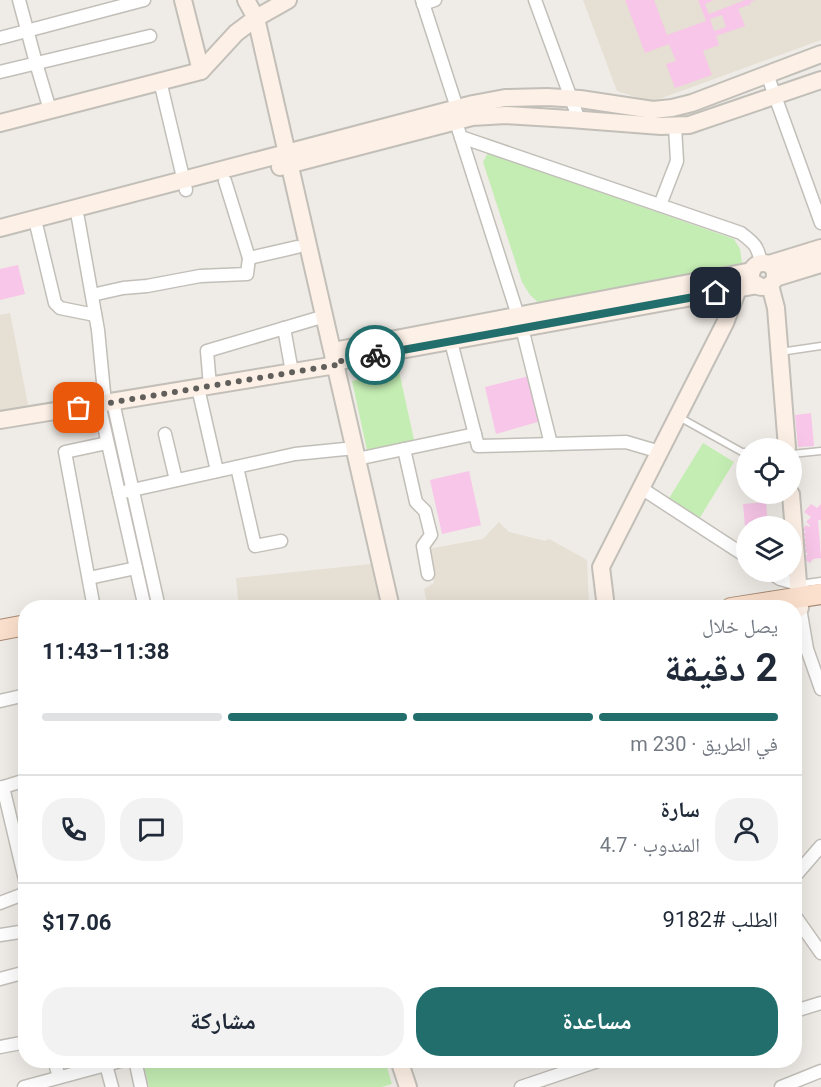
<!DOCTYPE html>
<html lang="ar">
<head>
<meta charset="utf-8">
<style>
  :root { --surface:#fff; --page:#f2f2f3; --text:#1f2937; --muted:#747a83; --line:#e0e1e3; --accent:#226e6c }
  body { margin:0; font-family:Roboto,"Noto Naskh Arabic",sans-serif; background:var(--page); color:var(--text); direction:rtl; height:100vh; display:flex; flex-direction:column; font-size:22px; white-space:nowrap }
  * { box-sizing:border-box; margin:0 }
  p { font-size:20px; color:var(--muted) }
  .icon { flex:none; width:33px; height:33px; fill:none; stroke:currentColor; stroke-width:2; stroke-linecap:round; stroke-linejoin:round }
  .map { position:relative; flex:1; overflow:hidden; direction:ltr }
  .details { position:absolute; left:18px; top:600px; width:784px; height:468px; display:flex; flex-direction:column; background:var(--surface); border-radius:24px; box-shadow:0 6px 24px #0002; direction:rtl }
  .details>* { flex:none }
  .fabs { position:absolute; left:736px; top:438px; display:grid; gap:12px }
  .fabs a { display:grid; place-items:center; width:66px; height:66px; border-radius:50%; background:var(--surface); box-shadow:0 6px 24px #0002; font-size:30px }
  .pin { position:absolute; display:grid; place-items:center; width:51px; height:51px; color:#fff; margin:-26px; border-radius:12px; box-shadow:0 3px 9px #0006 }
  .courier { position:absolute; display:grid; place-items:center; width:60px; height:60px; margin:-30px; border:4px solid #226e6c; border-radius:50%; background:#fff; color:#222; box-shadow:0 2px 8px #0007 }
  .head em { font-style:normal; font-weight:700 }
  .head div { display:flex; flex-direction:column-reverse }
  .head { display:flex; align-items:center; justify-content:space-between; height:102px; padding:0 24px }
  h1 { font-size:39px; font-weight:700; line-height:45px }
  .bar { display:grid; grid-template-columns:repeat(4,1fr); gap:9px 6px; align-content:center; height:72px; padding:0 24px }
  .bar i { height:8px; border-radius:4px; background:var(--line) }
  .bar .current { background:var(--accent) }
  .bar p { grid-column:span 4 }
  .line { display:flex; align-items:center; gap:15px; padding:0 24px; border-top:2px solid var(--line) }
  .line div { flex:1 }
  .round { display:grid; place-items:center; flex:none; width:63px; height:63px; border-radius:24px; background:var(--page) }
  .cta { display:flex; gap:12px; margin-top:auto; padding:12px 24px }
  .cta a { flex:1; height:69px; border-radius:24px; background:var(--accent); color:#fff; font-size:24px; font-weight:700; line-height:69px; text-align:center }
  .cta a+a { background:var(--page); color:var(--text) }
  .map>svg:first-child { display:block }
  .built { fill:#e6dfd3 }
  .green { fill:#c4edb3 }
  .building { fill:#f8c6e8; fill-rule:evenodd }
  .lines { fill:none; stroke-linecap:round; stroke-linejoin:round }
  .lane-casing { stroke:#c2bfb9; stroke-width:9 }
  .street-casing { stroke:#c2bfb9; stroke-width:15 }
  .secondary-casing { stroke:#c2bfb9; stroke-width:20 }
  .primary-casing { stroke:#a98b75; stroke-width:22 }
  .lane { stroke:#fff; stroke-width:6 }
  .street { stroke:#fff; stroke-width:12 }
  .secondary { stroke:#fdf0e6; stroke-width:16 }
  .primary { stroke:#fbe0cd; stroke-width:20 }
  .done { stroke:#615f5c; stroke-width:6; stroke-dasharray:0 10.8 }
  .route { stroke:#226e6c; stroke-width:8 }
</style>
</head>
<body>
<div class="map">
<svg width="821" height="1087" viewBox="0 0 821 1087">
  <rect width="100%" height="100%" fill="#efebe6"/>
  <g class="built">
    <polygon points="583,0 821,0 821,40 651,102 617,91"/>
    <polygon points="10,313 28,405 0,410 0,315"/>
    <polygon points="499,522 509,532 545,541 549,539 587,560 589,607 428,607 424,589 434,583 428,549 483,539"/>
    <polygon points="371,564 381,607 239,607 236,578"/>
  </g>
  <g class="green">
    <polygon points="488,153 734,239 740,249 742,263 540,304 530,295 522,282 483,162"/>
    <polygon points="399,371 414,440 367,450 352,381"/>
    <polygon points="703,443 734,462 699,519 668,500"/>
    <polygon points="143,1061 385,1061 392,1084 382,1087 149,1087"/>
  </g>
  <g class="building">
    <path d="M625,0H654L667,35L706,21L698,0H714L705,4L709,14L745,0H755L750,2L751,4L738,9L745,26L716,36L719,45L703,51L712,75L675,88L666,64L676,61L669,44L645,53ZM722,15L726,27L714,31L710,19Z"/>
    <polygon points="18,265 25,294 0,300 0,269"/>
    <polygon points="529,376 541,421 496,434 485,387"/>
    <polygon points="811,413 814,446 798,447 795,415"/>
    <polygon points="469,471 481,525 442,534 430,480"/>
    <polygon points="766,502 768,526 745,526 743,504"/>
    <polygon points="811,504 817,508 821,504 821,520 818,520 821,558 813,559 810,563 804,559 808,553 803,553 807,547 803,548 806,542 802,542 806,537 802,536 806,531 802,531 806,525 809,527 810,525 806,522 811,517 804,512"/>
  </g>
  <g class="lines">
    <g class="lane-casing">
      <g id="lane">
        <polyline points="780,352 821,346"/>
        <polyline points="679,417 742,452 747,452"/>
        <polyline points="792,454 821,451"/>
        <polyline points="799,584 821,581"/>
      </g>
    </g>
    <g class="street-casing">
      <g id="street">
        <polyline points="19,0 36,63 50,110"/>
        <polyline points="422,0 457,108 456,122 522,328 551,444"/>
        <polyline points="535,0 579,120"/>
        <polyline points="423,4 435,0"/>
        <polyline points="0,38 144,0"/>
        <polyline points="0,72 150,36"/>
        <polyline points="767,74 821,223"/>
        <polyline points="160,81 186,190"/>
        <path d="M461,137L741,233C754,243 758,246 761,263"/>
        <polyline points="660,205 677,161 675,127"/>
        <polyline points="78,218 98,330 105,403"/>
        <polyline points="37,228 55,303 60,308 95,315"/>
        <polyline points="249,258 297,247"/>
        <polyline points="92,295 123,288 147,286 200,276 247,274 249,258 225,181"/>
        <polyline points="284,328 292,372"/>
        <polyline points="449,334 478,446 626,442 660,452"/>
        <polyline points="210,386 207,351 325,316"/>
        <polyline points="198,388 217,471"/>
        <polyline points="113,402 159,608"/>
        <polyline points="99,404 145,608"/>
        <polyline points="165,434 176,480"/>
        <polyline points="404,449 416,502 425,511 431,535 423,546 428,574"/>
        <polyline points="357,459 475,434"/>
        <polyline points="237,467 255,546 281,541"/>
        <polyline points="641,488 747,557"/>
        <polyline points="119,493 295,454 355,448"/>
        <polyline points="769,572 780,579 798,584"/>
        <polyline points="89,578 136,568"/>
        <polyline points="94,608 65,452 107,443"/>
        <polyline points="800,608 807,649 821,689"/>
        <polyline points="0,701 26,695"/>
        <polyline points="3,787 26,884"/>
        <polyline points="0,788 26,780"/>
        <polyline points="795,876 821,846"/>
        <polyline points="0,903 26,893"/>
        <polyline points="795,916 821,953"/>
        <polyline points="0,935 26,931"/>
        <polyline points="0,979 26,972"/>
        <polyline points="795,1011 821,1003"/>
        <polyline points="0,1047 26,1042"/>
        <polyline points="54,1060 59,1077"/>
        <polyline points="135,1060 141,1087"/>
        <polyline points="106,1065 112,1087"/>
        <polyline points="24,1087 124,1060"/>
        <polyline points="521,1087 601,1060"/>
        <polyline points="781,1087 821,1071"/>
      </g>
    </g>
    <g class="secondary-casing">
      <g id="secondary">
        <polyline points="183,0 201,71"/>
        <polyline points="246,0 256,18 391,608"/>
        <polyline points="0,123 201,71 236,33 256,18 288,0"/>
        <polyline points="280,167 472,117 506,115 570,119 661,126 689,125 821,80"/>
        <polyline points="0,228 473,104 505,98 547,97 580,99 653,110 672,108 692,103 821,54"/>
        <circle cx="763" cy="275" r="12"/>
        <polyline points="769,264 821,248"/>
        <polyline points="775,278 821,264"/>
        <polyline points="770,285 776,308 787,448"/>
        <polyline points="333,351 752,271"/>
        <polyline points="335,362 758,285"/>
        <polyline points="0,420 336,365"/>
        <polyline points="791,494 800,608"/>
        <polyline points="606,608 601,567 725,323 738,289"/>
        <polyline points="399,1060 408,1087"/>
      </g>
    </g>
    <g class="primary-casing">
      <g id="primary">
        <polyline points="731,608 821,594"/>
        <polyline points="0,630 26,625"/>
      </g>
    </g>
    <use href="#lane" class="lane"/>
    <use href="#street" class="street"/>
    <use href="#secondary" class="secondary"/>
    <use href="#primary" class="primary"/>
  </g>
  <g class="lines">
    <polyline class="done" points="79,408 336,365 335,362 375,355"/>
    <polyline class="route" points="375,355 716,293"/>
  </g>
</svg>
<div class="fabs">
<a><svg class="icon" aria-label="locate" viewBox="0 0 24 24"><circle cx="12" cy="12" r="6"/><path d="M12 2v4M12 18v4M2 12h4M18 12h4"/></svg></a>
<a><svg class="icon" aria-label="layers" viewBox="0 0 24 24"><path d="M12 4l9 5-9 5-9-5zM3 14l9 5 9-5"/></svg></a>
</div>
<div class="pin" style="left:79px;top:408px;background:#ea580c"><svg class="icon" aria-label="bag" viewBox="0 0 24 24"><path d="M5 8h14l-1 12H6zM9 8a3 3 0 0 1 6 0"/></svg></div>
<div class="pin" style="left:716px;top:293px;background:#1f2937"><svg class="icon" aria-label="home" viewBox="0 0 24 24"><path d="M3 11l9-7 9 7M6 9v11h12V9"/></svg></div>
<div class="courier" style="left:375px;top:355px"><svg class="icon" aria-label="bike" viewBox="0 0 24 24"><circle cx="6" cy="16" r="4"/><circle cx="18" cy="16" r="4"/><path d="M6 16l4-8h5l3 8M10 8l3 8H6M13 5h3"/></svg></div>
<section class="details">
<div class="head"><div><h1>2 دقيقة</h1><p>يصل خلال</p></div><em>11:38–11:43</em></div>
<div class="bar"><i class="current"></i><i class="current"></i><i class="current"></i><i></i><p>في الطريق · 230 m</p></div>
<div class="line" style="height:108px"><a class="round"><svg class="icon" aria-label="person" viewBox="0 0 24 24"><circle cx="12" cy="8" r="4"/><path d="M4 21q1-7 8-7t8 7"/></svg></a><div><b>سارة</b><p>المندوب · 4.7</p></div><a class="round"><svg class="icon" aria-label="chat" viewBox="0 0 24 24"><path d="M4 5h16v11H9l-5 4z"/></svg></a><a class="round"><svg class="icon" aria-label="phone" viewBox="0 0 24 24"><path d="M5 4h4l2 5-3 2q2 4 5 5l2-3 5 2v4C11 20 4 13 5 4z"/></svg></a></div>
<div class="line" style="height:78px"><div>الطلب #9182</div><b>$17.06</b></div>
<div class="cta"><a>مساعدة</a><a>مشاركة</a></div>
</section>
</div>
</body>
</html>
